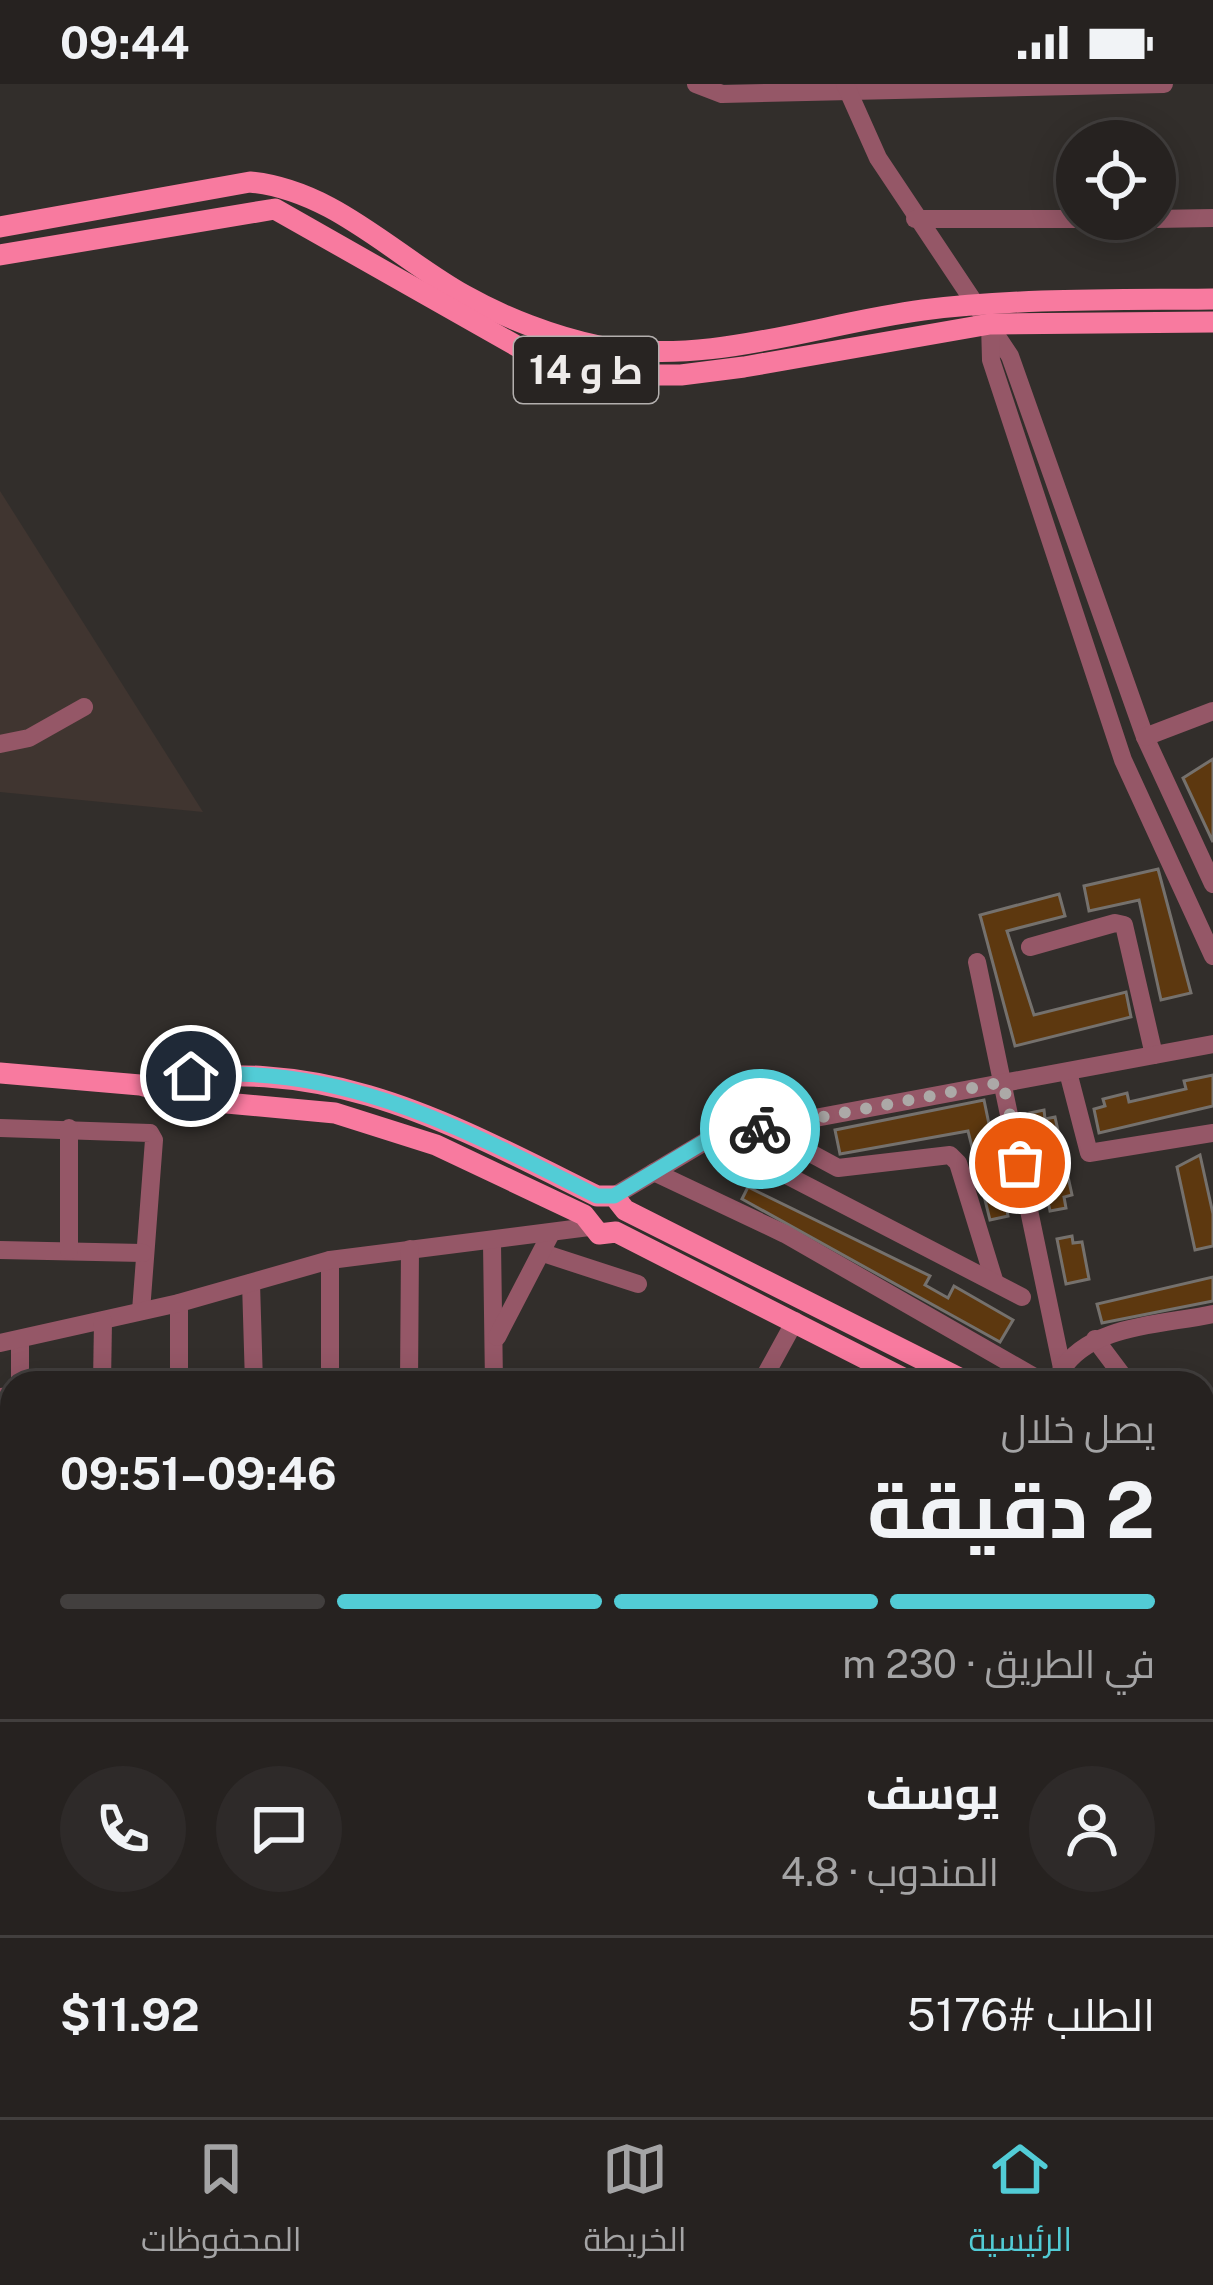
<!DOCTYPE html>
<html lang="ar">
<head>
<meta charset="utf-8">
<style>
  :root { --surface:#262220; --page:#2e2a29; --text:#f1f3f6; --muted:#a4a4a5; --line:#423f3e; --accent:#52ccd6 }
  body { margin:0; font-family:"Public Sans",Cairo,sans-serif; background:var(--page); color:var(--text); direction:rtl; height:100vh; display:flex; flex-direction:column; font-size:45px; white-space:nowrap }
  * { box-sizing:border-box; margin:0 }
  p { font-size:39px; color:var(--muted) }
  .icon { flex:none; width:66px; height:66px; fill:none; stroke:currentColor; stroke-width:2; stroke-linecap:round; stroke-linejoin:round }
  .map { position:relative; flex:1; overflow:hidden; direction:ltr }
  .details { position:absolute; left:0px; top:1287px; width:1215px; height:747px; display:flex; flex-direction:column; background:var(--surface); border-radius:36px 36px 0 0; box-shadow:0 6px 30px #0003,0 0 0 3px var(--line); direction:rtl }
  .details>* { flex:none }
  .fabs { position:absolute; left:1056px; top:36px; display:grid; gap:24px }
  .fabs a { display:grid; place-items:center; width:120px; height:120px; border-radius:50%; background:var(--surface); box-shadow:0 6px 30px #0003,0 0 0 3px var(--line); font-size:60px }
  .pin { position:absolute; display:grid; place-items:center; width:102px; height:102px; color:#fff; margin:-51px; border:6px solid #fff; border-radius:50%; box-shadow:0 3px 12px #0007 }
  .courier { position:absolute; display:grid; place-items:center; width:120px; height:120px; margin:-60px; border:9px solid #52ccd6; border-radius:50%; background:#fff; color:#222; box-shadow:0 3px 15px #0007 }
  .summary em { font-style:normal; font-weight:700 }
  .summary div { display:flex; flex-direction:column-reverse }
  .summary { display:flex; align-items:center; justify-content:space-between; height:204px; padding:0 60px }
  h1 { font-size:78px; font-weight:700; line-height:90px }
  .bar { display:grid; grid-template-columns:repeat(4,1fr); gap:18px 12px; align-content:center; height:144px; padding:0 60px }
  .bar i { height:15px; border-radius:9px; background:var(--line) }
  .bar .on { background:var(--accent) }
  .bar p { grid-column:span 4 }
  .line { display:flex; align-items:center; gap:30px; padding:0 60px; border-top:3px solid var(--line) }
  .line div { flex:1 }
  .round { display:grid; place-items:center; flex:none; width:126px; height:126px; border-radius:63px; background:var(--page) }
  .status { display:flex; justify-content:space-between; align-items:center; height:84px; padding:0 60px; background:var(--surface); direction:ltr }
  .status svg { height:33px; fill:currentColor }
  .tab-bar { display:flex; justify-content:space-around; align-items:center; height:168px; border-top:3px solid var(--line); background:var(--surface); font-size:33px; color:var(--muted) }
  .tab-bar a { display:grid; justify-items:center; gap:6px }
  .tab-bar .on { color:var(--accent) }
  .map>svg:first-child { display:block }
  .built { fill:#403530 }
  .building { fill:#5d380f; stroke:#75716d; stroke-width:3 }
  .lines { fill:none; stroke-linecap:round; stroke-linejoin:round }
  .path { stroke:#7e7b78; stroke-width:3; stroke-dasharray:6 6; stroke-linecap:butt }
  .minor { stroke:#955767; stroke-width:18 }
  .major { stroke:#f87a9f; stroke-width:21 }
  .done { stroke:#aca9a7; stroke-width:12; stroke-dasharray:0 21.6 }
  .route { stroke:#52ccd6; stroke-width:15 }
  .labels { text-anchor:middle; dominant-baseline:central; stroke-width:9; stroke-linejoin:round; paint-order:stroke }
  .shield { fill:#282422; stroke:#b3afae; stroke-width:3 }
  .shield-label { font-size:39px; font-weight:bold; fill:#eeebea }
</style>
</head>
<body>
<div class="status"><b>09:44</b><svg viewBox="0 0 49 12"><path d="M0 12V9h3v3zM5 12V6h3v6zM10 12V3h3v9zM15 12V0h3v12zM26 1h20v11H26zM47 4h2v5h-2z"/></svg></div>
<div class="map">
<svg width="1213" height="2033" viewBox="0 0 1213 2033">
  <rect width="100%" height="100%" fill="#322e2b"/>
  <polygon class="built" points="0,407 203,728 0,708"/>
  <g class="building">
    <polygon points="1213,675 1213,758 1183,694"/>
    <polygon points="1158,785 1191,909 1161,916 1139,816 1089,827 1084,802"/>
    <polygon points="1059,810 1065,832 1007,847 1034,931 1126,908 1131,933 1015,962 980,831"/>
    <polygon points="1213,991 1213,1022 1099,1049 1094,1025 1105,1022 1103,1015 1127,1009 1129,1018 1186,1005 1184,997"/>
    <polygon points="984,1016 1008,1132 990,1136 968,1047 840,1070 835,1046"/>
    <polygon points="1044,1026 1045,1035 1055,1033 1072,1111 1064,1113 1066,1124 1050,1127 1030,1029"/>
    <polygon points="1200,1071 1213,1130 1213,1162 1195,1166 1177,1083"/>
    <polygon points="748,1103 930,1192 925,1201 948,1214 954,1202 1013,1236 1000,1258 742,1115"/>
    <polygon points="1072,1152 1073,1159 1082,1158 1089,1195 1066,1200 1057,1155"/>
    <polygon points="1213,1193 1213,1217 1102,1239 1097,1220"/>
  </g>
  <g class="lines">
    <g class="path">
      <polyline points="738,2022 757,2033"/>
      <polyline points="577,2033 591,2022"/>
    </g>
    <g class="minor">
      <polyline points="696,0 722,10 1164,0"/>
      <polyline points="845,0 878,74 1010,272 1145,653 1213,800"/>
      <polyline points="915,135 1155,135"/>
      <polyline points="1155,135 1213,134"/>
      <polyline points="990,240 991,276 1123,676 1213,872"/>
      <polyline points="1145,653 1213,627"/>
      <polyline points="0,660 29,654 84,623"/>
      <polyline points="1030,863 1115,839 1124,841 1154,971"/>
      <polyline points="977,878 1062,1284"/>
      <polyline points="1068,988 1089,1069 1213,1049"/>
      <polyline points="0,1044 150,1049 154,1056 141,1227"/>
      <polyline points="764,1044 838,1084 950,1071 958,1079 994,1196"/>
      <polyline points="713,1053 1022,1213"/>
      <polyline points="654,1088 785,1150 1045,1299"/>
      <polyline points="614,1112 713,1053 1213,960"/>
      <polyline points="492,1159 494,1299"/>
      <polyline points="0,1166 143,1169"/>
      <polyline points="69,1167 69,1044"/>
      <polyline points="543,1169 638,1200"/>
      <polyline points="330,1176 330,1299"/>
      <polyline points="251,1199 254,1299"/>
      <polyline points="179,1219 179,1299"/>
      <polyline points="497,1253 550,1151"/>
      <polyline points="1095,1255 1128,1299"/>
      <polyline points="20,1256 20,1299"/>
      <polyline points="0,1259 179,1219 330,1176 589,1143"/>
      <path d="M1061,1287C1090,1240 1163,1241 1213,1230"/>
      <polyline points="102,1299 103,1237"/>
      <polyline points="409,1299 410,1165"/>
      <polyline points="761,1299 795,1237"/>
      <polyline points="0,1313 12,1312"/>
      <polyline points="1203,1400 1213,1413"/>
      <polyline points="1203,1473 1213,1468"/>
      <polyline points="1203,1500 1213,1515"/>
      <polyline points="1203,1677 1213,1678"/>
      <polyline points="0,1697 12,1697"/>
      <polyline points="1203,1714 1213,1714"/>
      <polyline points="1203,1851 1213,1851"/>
      <polyline points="1203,1935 1213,1934"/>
      <polyline points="1176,2022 1179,2033"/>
    </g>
    <g class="major">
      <path d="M0,143L250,98C333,106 393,171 464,211C503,233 554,253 599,262C707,283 817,240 923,226C1019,214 1116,216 1213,215"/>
      <polyline points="0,171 275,125 536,273 604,291 681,291 744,283 990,240 1213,238"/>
      <polyline points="0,989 140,1001 194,1016 335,1029 436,1061 584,1131 599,1150 616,1148 913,1299"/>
      <path d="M149,999C327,969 444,1036 597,1112H614L625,1126L969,1299"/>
      <polyline points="1203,1558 1213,1569"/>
      <polyline points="1203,1590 1213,1599"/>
    </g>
  </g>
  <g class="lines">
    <polyline class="done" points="760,1045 1003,998 1020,1079"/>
    <path class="route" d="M191,992C341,977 469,1048 597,1112H614L712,1053L760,1045"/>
  </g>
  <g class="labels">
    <rect class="shield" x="514" y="253" width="144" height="66" rx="9"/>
    <g class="shield-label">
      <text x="586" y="286">ط و 14</text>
    </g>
  </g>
</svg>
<div class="fabs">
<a><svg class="icon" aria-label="locate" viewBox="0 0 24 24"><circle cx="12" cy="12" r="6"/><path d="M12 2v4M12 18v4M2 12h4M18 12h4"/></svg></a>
</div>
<div class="pin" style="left:1020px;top:1079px;background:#ea580c"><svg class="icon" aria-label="bag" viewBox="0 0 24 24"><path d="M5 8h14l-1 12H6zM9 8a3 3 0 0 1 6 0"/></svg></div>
<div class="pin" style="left:191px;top:992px;background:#1f2937"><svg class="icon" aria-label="home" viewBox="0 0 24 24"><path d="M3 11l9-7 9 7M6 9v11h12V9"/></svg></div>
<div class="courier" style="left:760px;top:1045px"><svg class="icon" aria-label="bike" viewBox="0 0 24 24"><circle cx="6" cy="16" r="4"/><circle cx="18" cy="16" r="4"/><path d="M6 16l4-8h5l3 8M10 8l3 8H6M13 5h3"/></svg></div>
<section class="details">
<div class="summary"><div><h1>2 دقيقة</h1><p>يصل خلال</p></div><em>09:46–09:51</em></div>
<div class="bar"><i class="on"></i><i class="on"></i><i class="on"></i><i></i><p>في الطريق · 230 m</p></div>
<div class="line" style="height:216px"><a class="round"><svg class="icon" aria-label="person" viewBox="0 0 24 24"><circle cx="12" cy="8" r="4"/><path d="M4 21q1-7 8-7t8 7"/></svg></a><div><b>يوسف</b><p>المندوب · 4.8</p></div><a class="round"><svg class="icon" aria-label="chat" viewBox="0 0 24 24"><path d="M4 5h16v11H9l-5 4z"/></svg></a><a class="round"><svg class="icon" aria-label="phone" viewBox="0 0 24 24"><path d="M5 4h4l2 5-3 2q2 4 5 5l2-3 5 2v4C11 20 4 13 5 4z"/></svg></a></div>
<div class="line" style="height:156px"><div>الطلب #5176</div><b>$11.92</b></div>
</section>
</div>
<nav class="tab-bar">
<a class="on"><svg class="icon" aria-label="home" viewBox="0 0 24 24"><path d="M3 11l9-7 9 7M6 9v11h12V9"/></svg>الرئيسية</a>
<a><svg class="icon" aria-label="map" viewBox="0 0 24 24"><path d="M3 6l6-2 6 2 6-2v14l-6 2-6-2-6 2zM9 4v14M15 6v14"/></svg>الخريطة</a>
<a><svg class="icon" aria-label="saved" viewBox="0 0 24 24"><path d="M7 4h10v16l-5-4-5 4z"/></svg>المحفوظات</a>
</nav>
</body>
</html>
